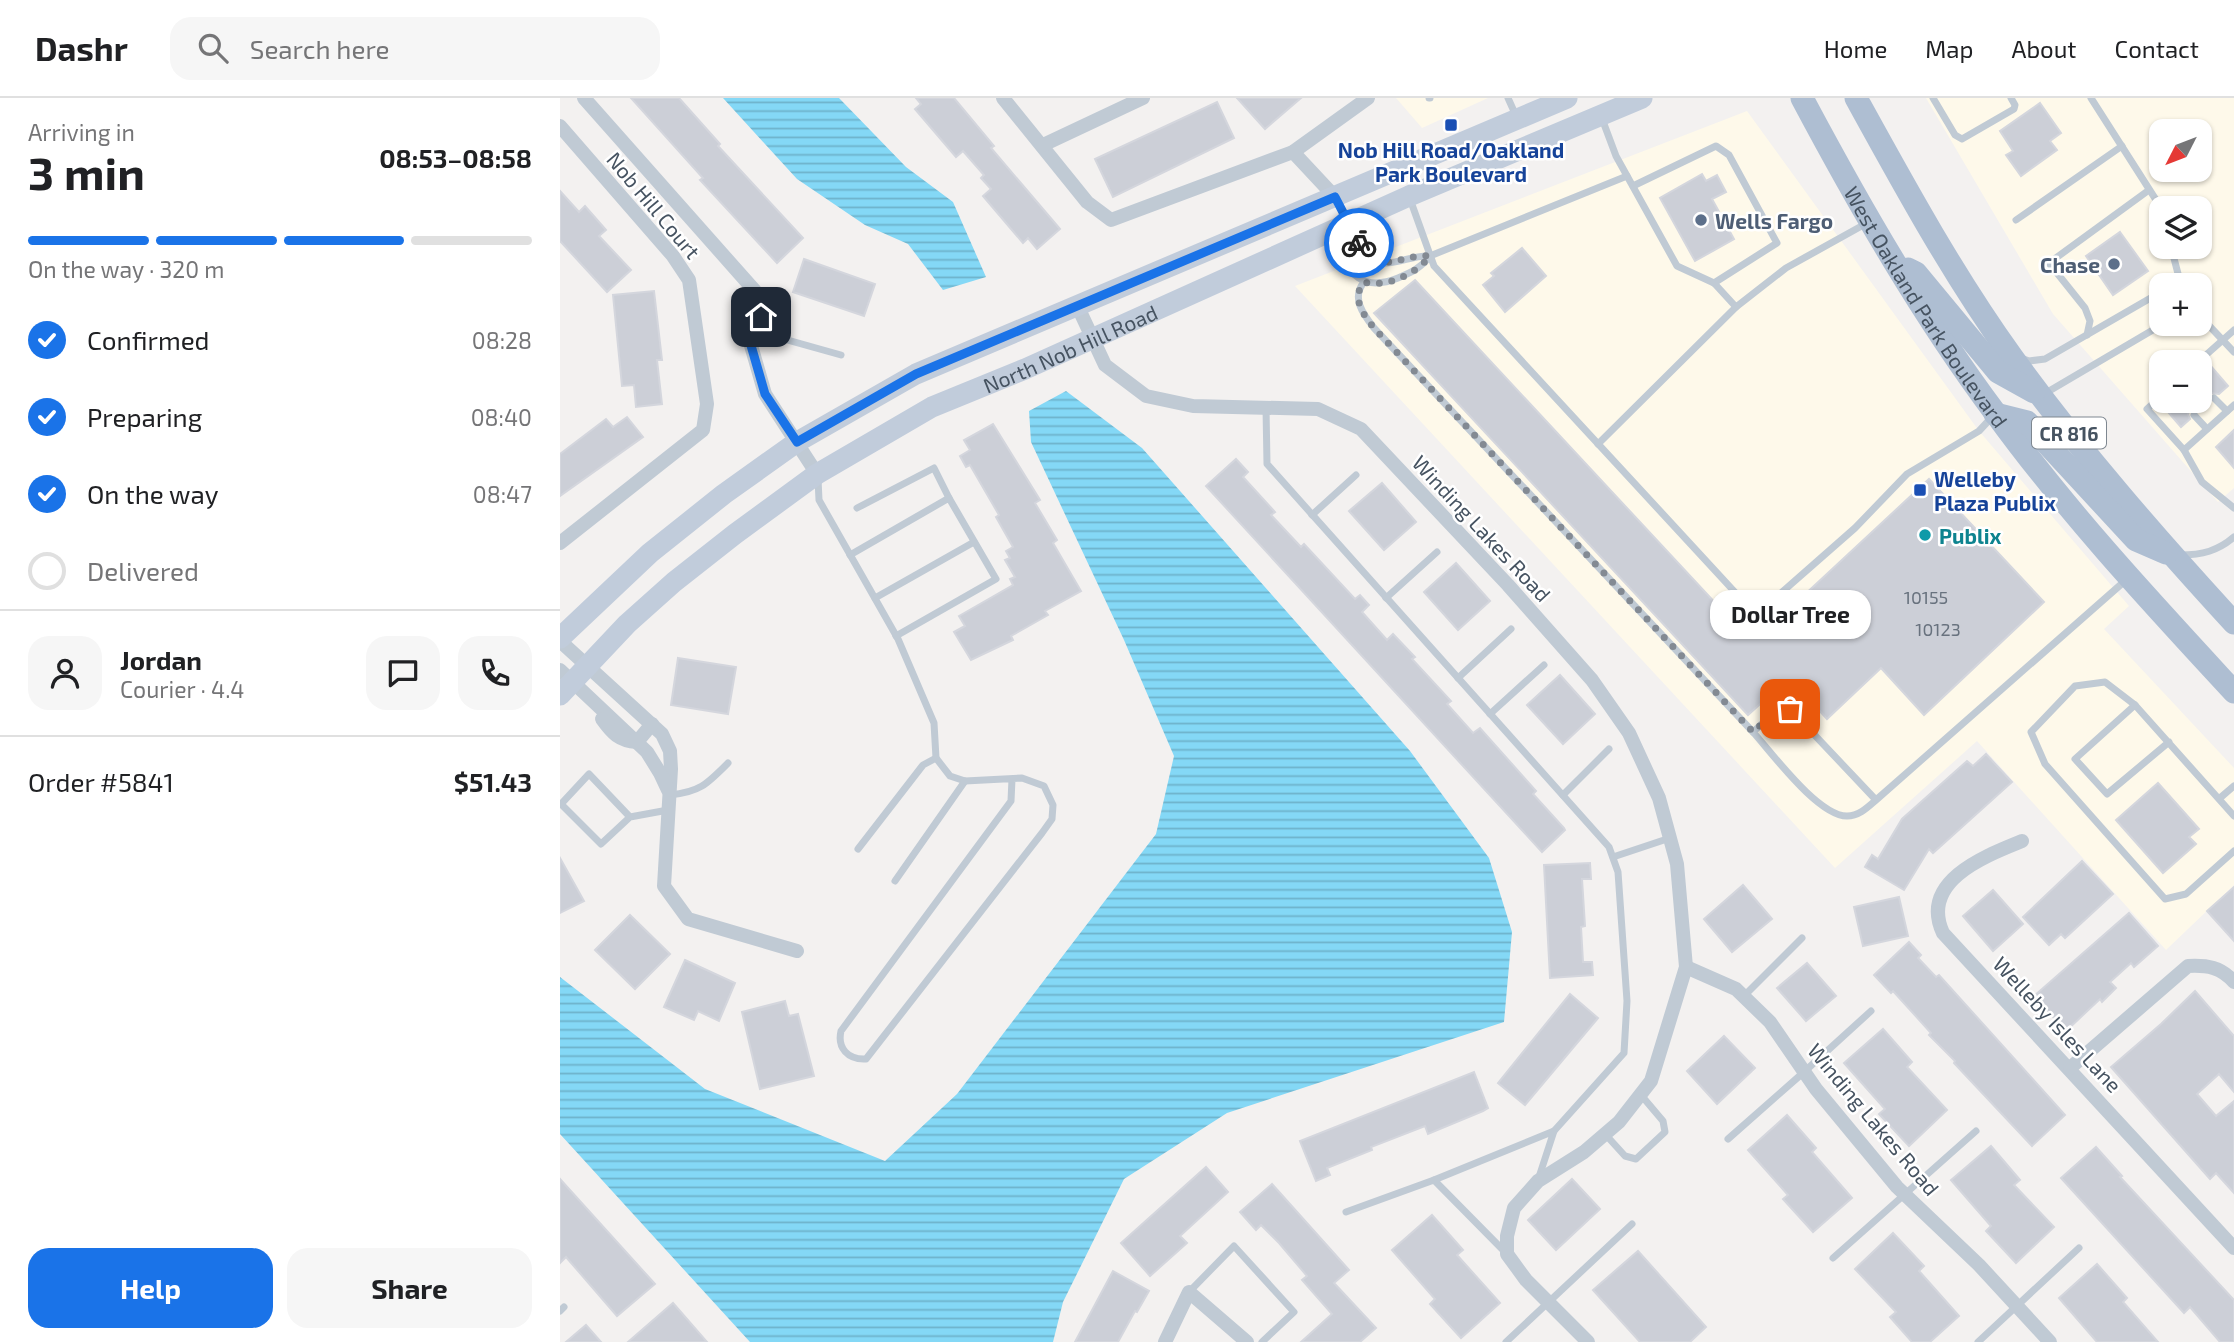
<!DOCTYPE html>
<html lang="en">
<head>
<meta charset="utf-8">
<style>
  :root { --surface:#fff; --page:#f6f6f6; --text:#202124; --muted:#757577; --line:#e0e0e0; --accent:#1a73e8 }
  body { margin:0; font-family:"Exo 2",sans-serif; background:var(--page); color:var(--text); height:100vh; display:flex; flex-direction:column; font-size:26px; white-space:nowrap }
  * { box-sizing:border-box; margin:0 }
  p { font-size:23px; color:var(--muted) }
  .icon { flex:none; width:38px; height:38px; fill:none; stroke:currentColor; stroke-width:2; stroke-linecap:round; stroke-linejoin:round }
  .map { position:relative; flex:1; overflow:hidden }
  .side { display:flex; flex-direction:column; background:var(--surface); width:560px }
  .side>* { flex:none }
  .needle { width:46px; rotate:228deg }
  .tools { position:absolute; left:1589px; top:21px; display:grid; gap:14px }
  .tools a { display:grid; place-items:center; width:63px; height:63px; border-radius:14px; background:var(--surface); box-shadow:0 2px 5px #0004; font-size:35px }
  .pin { position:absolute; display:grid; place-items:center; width:60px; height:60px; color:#fff; margin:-30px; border-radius:14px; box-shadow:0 4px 10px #0006 }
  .courier { position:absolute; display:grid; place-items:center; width:70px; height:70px; margin:-35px; border:5px solid #1a73e8; border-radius:50%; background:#fff; color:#222; box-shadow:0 2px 9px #0007 }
  .bubble { position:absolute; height:49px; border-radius:21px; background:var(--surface); box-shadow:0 2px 5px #0004; font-size:23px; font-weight:700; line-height:49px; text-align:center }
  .headline em { font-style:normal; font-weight:700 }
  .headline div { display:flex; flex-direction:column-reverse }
  .headline { display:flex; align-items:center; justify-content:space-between; height:119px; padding:0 28px }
  h1 { font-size:46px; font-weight:700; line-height:52px }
  .bar { display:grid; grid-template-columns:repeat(4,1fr); gap:10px 7px; align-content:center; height:84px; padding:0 28px }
  .bar i { height:9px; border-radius:5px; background:var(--line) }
  .bar .selected { background:var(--accent) }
  .bar p { grid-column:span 4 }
  .line { display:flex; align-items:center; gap:18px; padding:0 28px; border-top:2px solid var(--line) }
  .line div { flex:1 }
  .round { display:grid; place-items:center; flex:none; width:74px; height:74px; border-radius:21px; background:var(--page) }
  ol { padding:0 28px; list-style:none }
  li { display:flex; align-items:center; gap:21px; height:77px }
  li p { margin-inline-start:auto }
  li .icon { padding:7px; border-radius:50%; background:var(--accent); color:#fff; stroke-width:4 }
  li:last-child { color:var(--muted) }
  li i { width:38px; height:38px; border:4px solid var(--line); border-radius:50% }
  .action { display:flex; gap:14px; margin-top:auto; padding:14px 28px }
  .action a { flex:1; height:80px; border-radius:21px; background:var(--accent); color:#fff; font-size:28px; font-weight:700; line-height:80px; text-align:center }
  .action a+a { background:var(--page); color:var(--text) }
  header { display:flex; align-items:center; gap:42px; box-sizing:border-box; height:98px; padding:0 35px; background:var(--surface); border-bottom:2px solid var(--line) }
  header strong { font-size:33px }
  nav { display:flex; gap:38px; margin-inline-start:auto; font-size:24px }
  .search { width:490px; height:63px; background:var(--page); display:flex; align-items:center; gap:18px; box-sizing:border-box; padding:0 24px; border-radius:21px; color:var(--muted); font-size:26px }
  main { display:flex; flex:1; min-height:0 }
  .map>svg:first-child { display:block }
  .commercial { fill:#fef9ea; fill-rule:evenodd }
  .water { fill:url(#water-rules) }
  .building { fill:#cccfd7; stroke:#d4d6dd; stroke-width:2 }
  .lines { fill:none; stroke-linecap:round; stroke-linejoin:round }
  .lane { stroke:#c0cad4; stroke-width:7 }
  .street { stroke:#c0cad4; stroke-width:14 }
  .secondary { stroke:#c1ccdb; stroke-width:21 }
  .primary { stroke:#aebed2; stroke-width:23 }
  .done { stroke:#838a93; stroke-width:7; stroke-dasharray:0 12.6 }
  .route { stroke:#1a73e8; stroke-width:9 }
  .transit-dot { fill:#1a4fb4; stroke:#fff; stroke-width:2.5 }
  .service-dot { fill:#5c6f8a; stroke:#fff; stroke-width:2.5 }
  .culture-dot { fill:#0f9aa8; stroke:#fff; stroke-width:2.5 }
  .labels { text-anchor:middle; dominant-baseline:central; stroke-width:5; stroke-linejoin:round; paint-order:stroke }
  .number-label { font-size:18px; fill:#68727e }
  .shield { fill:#fff; stroke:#7e8790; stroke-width:2 }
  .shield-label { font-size:19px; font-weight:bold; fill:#465361 }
  .transit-label { font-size:21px; font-weight:bold; fill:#164399; stroke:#fff }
  .street-label { font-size:21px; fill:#465361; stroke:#fff }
  .service-label { font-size:21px; font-weight:bold; fill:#4e5e75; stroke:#fff; text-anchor:start }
  .culture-label { font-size:21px; font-weight:bold; fill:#0d838f; stroke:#fff; text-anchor:start }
</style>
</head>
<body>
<header>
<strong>Dashr</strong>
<div class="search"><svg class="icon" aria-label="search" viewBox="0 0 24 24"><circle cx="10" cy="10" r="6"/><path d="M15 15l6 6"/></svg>Search here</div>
<nav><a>Home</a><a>Map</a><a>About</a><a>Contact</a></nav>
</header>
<main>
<section class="side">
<div class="headline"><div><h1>3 min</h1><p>Arriving in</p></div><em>08:53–08:58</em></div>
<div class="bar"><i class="selected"></i><i class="selected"></i><i class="selected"></i><i></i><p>On the way · 320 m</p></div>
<ol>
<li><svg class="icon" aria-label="check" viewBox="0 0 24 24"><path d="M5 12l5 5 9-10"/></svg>Confirmed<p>08:28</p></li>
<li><svg class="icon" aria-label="check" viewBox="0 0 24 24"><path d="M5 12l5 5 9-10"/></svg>Preparing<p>08:40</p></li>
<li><svg class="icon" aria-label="check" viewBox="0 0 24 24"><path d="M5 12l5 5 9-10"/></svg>On the way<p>08:47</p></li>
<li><i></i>Delivered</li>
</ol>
<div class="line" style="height:126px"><a class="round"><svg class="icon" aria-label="person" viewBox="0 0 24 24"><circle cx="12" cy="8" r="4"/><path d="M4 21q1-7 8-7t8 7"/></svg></a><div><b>Jordan</b><p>Courier · 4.4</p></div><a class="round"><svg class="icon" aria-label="chat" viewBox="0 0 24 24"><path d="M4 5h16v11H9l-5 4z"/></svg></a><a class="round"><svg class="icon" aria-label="phone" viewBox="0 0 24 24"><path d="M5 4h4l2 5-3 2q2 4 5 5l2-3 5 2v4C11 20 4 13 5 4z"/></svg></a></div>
<div class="line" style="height:91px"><div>Order #5841</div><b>$51.43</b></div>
<div class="action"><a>Help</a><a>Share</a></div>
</section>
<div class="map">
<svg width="1674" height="1244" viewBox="0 0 1674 1244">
  <defs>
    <pattern id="water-rules" width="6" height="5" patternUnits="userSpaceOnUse" patternTransform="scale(1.75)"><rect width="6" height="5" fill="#84d8f6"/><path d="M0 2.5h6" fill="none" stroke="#6eb2cb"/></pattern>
  </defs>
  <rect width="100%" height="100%" fill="#f3f1f0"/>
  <g class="commercial">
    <polygon points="836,0 928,0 862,30"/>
    <path d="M1366,0H1674V390L1658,404L1493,216ZM1601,33H1640V72H1601ZM1601,110H1640V149H1601ZM1601,187H1640V226H1601ZM1601,264H1640V303H1601Z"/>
    <polygon points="1187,13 1419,333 1569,508 1544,531 1674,670 1674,787 1606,852 1417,643 1275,770 735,188"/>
  </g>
  <g class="water">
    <polygon points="163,0 279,0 346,69 393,104 426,179 383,192 348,146 305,127 237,81"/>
    <polygon points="506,293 582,350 850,653 929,760 952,834 944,924 667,1015 564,1081 503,1204 493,1244 190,1244 0,1036 0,879 145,991 325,1063 397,996 596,736 614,658 564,542 471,344 469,313"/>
  </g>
  <g class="building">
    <polygon points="71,0 119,0 160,46 158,48 243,140 217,165 140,82 143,80"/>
    <polygon points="356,0 394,0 434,48 431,50 500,131 477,151 468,140 463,145 423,98 431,91 421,80 424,77 403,53 396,59 355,11 361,6"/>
    <polygon points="677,0 741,0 705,31"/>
    <polygon points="657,4 674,40 553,99 535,61"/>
    <polygon points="1480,5 1501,35 1490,43 1497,52 1461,78 1446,57 1453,53 1440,33"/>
    <polygon points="1142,76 1146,83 1157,77 1166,94 1152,101 1174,141 1135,163 1100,100"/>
    <polygon points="0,93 19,114 25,108 46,132 39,138 71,172 47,194 0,143"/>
    <polygon points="1560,134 1588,173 1553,197 1526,158"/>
    <polygon points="962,150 986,178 945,214 923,187 934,178 931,175"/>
    <polygon points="244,161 315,186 304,218 233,194"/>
    <polygon points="855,182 1186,538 1199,539 1369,381 1484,504 1364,617 1321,570 1267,621 1236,587 1228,595 1220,588 1188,617 814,215"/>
    <polygon points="94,193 102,262 97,262 102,306 76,309 74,287 62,288 53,197"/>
    <polygon points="1649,266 1668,288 1659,296 1650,295 1648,299 1649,304 1639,313 1630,312 1628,316 1630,321 1621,329 1601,306 1605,303 1640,303 1640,274"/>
    <polygon points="67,319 83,339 0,398 0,356 46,321 53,329"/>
    <polygon points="433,326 480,402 475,405 497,442 493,445 521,493 485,513 488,517 451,538 453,542 411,562 394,534 405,528 399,518 453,487 450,481 455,479 445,462 450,460 446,453 453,449 436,419 439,417 410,367 406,369 400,358 410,352 404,342"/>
    <polygon points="1674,332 1674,370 1656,349"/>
    <polygon points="676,361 688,374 683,379 715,414 711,417 741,449 744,446 795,501 800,497 809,507 802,514 827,542 833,536 855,559 852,561 891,603 887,606 913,635 920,630 976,693 973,696 1004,730 1005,732 982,754 646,388"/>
    <polygon points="822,385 856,424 824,452 789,413"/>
    <polygon points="896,465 930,503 898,532 864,494"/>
    <polygon points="118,560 176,569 168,616 111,607"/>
    <polygon points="1000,577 1035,616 1003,646 967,607"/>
    <polygon points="1426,656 1452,684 1373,755 1369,751 1344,792 1305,769 1312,757 1318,761 1342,721 1407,663 1413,668"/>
    <polygon points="1598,685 1639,731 1629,739 1636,746 1603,775 1556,722"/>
    <polygon points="0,760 24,803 0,815"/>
    <polygon points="1522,763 1553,796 1505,840 1501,836 1489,847 1463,819"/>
    <polygon points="1030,765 1031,781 1022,781 1025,828 1021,829 1023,864 1032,864 1033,877 990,880 984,767"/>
    <polygon points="1183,787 1212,821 1172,854 1144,821"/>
    <polygon points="1674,789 1674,843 1647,813"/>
    <polygon points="1433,792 1463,826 1433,853 1403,818"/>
    <polygon points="1339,799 1348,838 1303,848 1294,809"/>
    <polygon points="1569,815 1598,848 1574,869 1571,865 1550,884 1556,890 1542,904 1540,901 1506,933 1474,898"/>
    <polygon points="70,817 110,856 75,891 35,852"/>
    <polygon points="1349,844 1361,857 1358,860 1376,879 1379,877 1505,1017 1472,1048 1394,965 1395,963 1369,937 1371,935 1333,893 1331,895 1314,877"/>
    <polygon points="125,862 175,885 159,923 138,913 134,922 104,909"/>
    <polygon points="1247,865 1276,898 1246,923 1217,890"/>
    <polygon points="1635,893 1674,938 1674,994 1659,976 1637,996 1656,1018 1674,1003 1674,1095 1656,1075 1650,1081 1551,969 1601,926"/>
    <polygon points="1010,896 1038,920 965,1007 938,985"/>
    <polygon points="225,903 229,918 238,916 254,978 200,991 182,914"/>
    <polygon points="1323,931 1352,964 1347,969 1387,1012 1349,1048 1319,1016 1325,1011 1284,965"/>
    <polygon points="1164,938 1195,970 1157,1006 1127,973"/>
    <polygon points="914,974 928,1010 923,1013 868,1036 865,1028 811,1049 812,1052 767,1070 770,1077 756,1083 740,1043"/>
    <polygon points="1227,1017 1256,1050 1252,1054 1292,1100 1253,1134 1223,1101 1228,1097 1188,1052"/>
    <polygon points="1431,1048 1460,1082 1454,1087 1494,1129 1456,1165 1426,1133 1431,1128 1391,1082"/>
    <polygon points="1536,1049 1562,1078 1560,1079 1674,1202 1674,1244 1660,1244 1630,1209 1624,1215 1501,1080"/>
    <polygon points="646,1069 668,1094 620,1138 627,1145 590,1178 561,1145"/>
    <polygon points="0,1081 95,1186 57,1218 6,1159 0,1165"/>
    <polygon points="1012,1081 1040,1111 996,1152 968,1122"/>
    <polygon points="712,1086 789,1172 774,1185 816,1230 800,1244 741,1244 772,1216 742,1182 747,1178 719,1145 701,1127 696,1132 680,1114"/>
    <polygon points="872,1117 903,1152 897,1157 940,1205 901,1240 870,1206 875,1201 832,1152"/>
    <polygon points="1333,1135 1364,1168 1359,1173 1399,1218 1370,1244 1352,1244 1330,1219 1336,1214 1295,1171"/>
    <polygon points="1078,1153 1146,1229 1130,1244 1080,1244 1033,1192"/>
    <polygon points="1537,1166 1567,1200 1563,1204 1598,1244 1537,1244 1499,1200"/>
    <polygon points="553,1173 589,1193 577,1214 575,1213 558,1244 515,1244"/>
    <polygon points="113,1205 147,1244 68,1244"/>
    <polygon points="26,1227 41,1244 6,1244"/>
  </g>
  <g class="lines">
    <g class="lane">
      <polyline points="869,0 870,0"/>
      <polyline points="948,0 957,20"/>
      <polyline points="1373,0 1395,37 1402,41 1454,11 1455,7 1451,0"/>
      <polyline points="1531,0 1598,105 1601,115"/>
      <polyline points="1041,18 1056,58 1117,168 1154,185 1176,209 1226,170 1307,125"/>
      <polyline points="1073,88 1156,48 1169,57 1217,145 1154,185"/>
      <path d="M776,99C785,118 802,167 827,165C843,164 854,157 870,158L1067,78"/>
      <polyline points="850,101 874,168 1196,517 1295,430 1347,376 1419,333 1432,319"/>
      <polyline points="1456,122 1562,48"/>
      <path d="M767,137C787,168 796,197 838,180C852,174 861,170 870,158"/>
      <polyline points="1611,149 1621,187"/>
      <path d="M804,184C791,200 803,216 814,230L1193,634"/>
      <polyline points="1640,218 1674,254"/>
      <polyline points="195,233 281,257"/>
      <polyline points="1527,237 1530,223 1525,210 1489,165 1589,92"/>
      <polyline points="1461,260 1469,263 1485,261 1601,194"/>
      <polyline points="1638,264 1674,232"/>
      <polyline points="1484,296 1603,226"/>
      <polyline points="1601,298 1587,311 1624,352 1674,307"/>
      <polyline points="1654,300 1667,313"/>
      <polyline points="706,310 707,366 1049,749 1058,774 1067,903 1064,955 994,1033"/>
      <polyline points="1634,317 1647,331"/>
      <polyline points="1038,346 1176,209"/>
      <polyline points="1624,352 1642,384 1674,410"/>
      <path d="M258,381L259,402L338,541L374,625L376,660L390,678L405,683L462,680L484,688L493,707L492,721L482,735L306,961C288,962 277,950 281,933L451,703L452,681"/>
      <polyline points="297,410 374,370 389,400"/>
      <polyline points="752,417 796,377"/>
      <polyline points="290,457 389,400 436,481 336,538"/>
      <path d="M1620,457C1642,457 1658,453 1674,439"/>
      <polyline points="315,500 414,444"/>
      <polyline points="826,500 877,454"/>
      <polyline points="898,580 951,531"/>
      <polyline points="1575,607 1545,584 1515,588 1471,634 1485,666 1605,801 1626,796 1674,753"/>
      <polyline points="930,616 984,567"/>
      <polyline points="1609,644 1547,696 1515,661 1575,607 1674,718"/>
      <path d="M110,697C140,694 147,686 168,665"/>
      <polyline points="1003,697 1049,651"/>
      <polyline points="1660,700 1674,688"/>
      <path d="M1316,702L1230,611H1218L1193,634C1212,655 1258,718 1287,718C1299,718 1308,709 1316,702L1566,482"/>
      <polyline points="70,719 29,676 1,706 41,746 70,719 108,712"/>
      <polyline points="298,751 363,667 376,660"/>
      <polyline points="1053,759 1110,740"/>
      <polyline points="335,783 405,683"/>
      <polyline points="1184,898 1242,840"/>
      <polyline points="1045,1036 1065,1058 1076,1061 1105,1034 1103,1023 1081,997"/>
      <polyline points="1168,1041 1244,974 1311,913"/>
      <polyline points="874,1082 994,1033 979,1079"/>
      <polyline points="786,1114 874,1082 944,1153"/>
      <polyline points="1273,1160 1416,1033"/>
      <polyline points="629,1194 674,1148 734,1214 702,1244"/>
      <polyline points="0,1213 4,1209"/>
      <polyline points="946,1244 1072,1126"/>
      <polyline points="1418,1244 1519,1150"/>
    </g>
    <g class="street">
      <polyline points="24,0 195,193 201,218 190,244 205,296 257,376"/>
      <polyline points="443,0 527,104 551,122 733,54 808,0"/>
      <polyline points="0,28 113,158 129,182 147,306 143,332 0,445"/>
      <polyline points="483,47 583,0"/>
      <polyline points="733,54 775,99"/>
      <polyline points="517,207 545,267 586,298 633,308 758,311 801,331 948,487 1032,582 1069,635 1099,700 1117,766 1126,869 1091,983 1059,1024 1024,1054 978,1083 954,1110 947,1138 947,1156 966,1182 1028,1244"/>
      <polyline points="0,543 102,636 110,653 111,671 104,788 128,821 237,853"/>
      <polyline points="0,572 87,654 100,675 108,692"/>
      <path d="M42,621C52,635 59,643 77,644L92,626"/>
      <path d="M1462,743C1425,758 1359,783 1383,835L1674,1150"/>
      <polyline points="1126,869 1176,891 1210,924 1256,991 1337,1089 1419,1167 1490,1244"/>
      <path d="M1510,970L1628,868C1647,867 1661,869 1674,884"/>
      <polyline points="605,1244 629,1194 687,1244"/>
    </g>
    <g class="secondary">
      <polyline points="0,540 90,455 164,396 237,344 356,276 1007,0"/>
      <path id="s1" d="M0,597L67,526L114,484L175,436L257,376L372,309L465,271L849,98L1082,0"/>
    </g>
    <g class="primary">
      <path id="s2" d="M1242,0C1300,109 1362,217 1436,316C1508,415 1591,504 1674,594"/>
      <path d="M1296,0C1345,89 1393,177 1452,259C1520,353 1596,440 1674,525"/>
      <polyline points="1348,171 1356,175 1438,274 1474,294"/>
      <polyline points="1435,316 1467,324 1576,442 1606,455"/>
    </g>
  </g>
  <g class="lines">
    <path class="done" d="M799,145C819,181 840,155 870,158C856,176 826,190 804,184C791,200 803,216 814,230L1193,634L1218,611H1230"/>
    <polyline class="route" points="201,219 190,244 205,296 237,344 356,276 775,99 799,145"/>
  </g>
  <g class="transit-dot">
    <rect x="884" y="20" width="14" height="14" rx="3.5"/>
    <rect x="1353" y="385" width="14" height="14" rx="3.5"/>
  </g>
  <g class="service-dot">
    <circle cx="1141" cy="122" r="7"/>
    <circle cx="1554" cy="166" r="7"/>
  </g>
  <circle class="culture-dot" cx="1365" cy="437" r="7"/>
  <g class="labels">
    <g class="number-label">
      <text x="1366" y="499">10155</text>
      <text x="1378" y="531">10123</text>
    </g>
    <rect class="shield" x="1472" y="319.5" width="74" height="31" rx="5"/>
    <g class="shield-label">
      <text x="1509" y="335">CR 816</text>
    </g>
    <g class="transit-label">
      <text x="891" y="51">Nob Hill Road/Oakland<tspan x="891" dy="24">Park Boulevard</tspan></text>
      <text x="1374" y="380" text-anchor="start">Welleby<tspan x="1374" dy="24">Plaza Publix</tspan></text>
    </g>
    <g class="street-label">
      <text transform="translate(94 107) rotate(50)">Nob Hill Court</text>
      <text stroke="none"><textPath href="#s2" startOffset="243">West Oakland Park Boulevard</textPath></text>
      <text stroke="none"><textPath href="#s1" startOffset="623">North Nob Hill Road</textPath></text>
      <text transform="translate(922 430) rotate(47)">Winding Lakes Road</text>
      <text transform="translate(1498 926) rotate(47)">Welleby Isles Lane</text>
      <text transform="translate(1314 1021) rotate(50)">Winding Lakes Road</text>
    </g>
    <g class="service-label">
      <text x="1155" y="122">Wells Fargo</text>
      <text x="1540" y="166" text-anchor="end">Chase</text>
    </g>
    <g class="culture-label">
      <text x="1379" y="437">Publix</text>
    </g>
  </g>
</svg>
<div class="tools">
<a><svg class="needle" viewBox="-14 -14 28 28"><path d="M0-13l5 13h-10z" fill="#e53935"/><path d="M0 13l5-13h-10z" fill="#757577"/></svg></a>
<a><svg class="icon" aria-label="layers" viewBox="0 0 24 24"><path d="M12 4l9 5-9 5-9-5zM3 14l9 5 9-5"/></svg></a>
<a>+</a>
<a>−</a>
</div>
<div class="pin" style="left:1230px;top:611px;background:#ea580c"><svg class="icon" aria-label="bag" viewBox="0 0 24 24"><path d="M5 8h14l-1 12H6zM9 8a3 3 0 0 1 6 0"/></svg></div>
<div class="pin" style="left:201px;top:219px;background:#1f2937"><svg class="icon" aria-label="home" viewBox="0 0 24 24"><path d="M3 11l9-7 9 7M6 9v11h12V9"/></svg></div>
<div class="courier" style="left:799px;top:145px"><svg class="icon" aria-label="bike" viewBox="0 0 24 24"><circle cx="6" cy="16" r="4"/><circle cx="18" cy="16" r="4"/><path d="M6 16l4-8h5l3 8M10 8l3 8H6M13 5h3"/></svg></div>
<div class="bubble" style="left:1150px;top:492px;width:161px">Dollar Tree</div>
</div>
</main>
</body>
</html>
